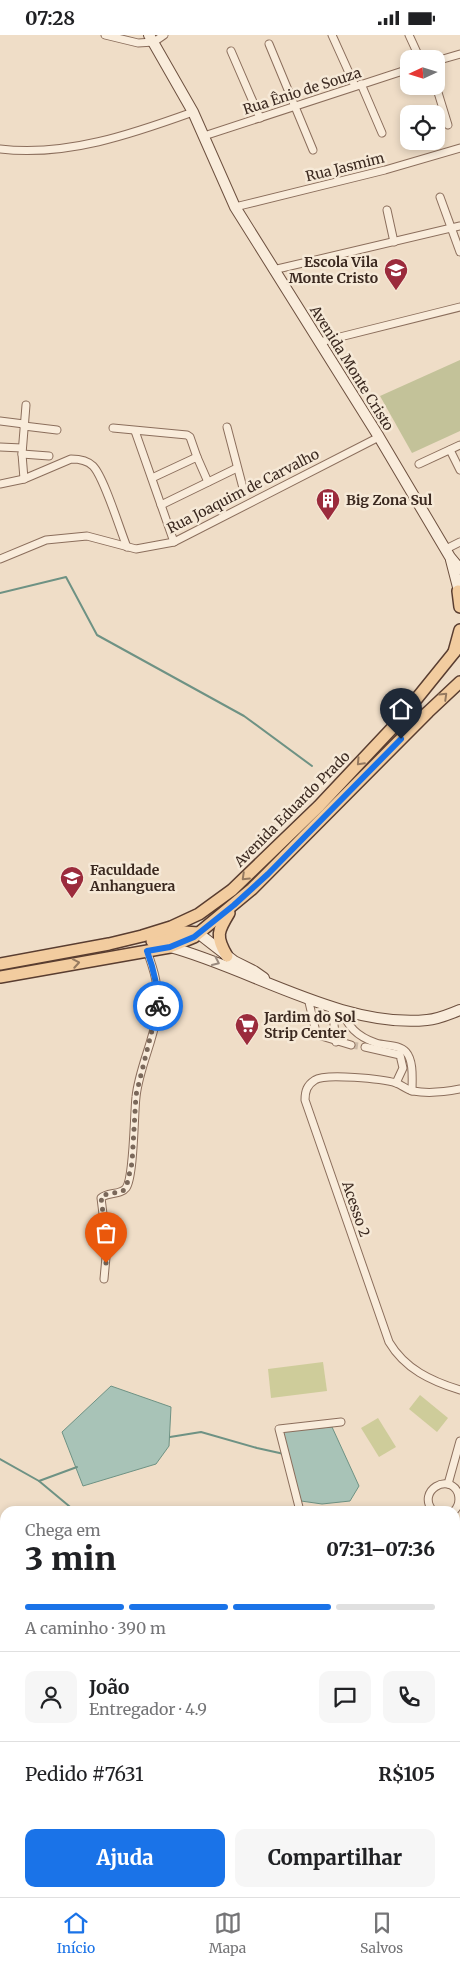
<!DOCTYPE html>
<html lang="pt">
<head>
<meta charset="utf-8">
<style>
  :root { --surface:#fff; --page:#f6f6f6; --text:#202124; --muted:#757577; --line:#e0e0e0; --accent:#1a73e8 }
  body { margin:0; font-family:Merriweather,serif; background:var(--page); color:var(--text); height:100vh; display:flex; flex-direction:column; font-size:19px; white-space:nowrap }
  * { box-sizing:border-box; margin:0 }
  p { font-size:16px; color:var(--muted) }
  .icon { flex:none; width:28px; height:28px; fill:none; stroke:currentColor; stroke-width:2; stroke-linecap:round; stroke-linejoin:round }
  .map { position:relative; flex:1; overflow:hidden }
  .details { position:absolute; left:0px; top:1471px; width:460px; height:391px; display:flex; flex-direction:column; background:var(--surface); border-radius:15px 15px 0 0; box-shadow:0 2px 8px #0003 }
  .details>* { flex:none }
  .needle { width:32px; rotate:266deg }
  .buttons { position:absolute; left:400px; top:15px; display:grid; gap:10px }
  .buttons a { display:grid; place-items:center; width:45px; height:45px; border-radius:10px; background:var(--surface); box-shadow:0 2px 8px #0003; font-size:25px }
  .pin { position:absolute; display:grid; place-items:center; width:42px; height:42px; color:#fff; margin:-51px -21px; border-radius:50% 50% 50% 0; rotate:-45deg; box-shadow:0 0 5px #0007 }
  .pin .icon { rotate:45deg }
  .courier { position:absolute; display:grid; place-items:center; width:50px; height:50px; margin:-25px; border:4px solid #1a73e8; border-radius:50%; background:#fff; color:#222; box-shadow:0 1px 6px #0007 }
  .summary em { font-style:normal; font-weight:800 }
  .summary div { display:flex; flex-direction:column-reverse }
  .summary { display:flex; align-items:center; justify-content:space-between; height:85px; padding:0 25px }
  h1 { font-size:32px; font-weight:800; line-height:38px }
  .bar { display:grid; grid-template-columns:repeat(4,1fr); gap:8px 5px; align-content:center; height:60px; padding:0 25px }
  .bar i { height:6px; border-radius:4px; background:var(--line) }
  .bar .current { background:var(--accent) }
  .bar p { grid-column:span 4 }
  .line { display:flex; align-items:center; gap:12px; padding:0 25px; border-top:1px solid var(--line) }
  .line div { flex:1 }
  .round { display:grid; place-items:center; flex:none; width:52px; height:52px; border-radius:10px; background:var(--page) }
  .button { display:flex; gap:10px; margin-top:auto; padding:10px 25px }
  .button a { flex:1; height:58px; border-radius:10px; background:var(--accent); color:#fff; font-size:20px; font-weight:800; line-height:58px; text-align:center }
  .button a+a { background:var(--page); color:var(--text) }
  .status { display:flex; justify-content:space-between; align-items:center; height:35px; padding:0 25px; background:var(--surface); direction:ltr }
  .status svg { height:14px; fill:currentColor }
  .dock { display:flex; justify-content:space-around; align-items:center; height:70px; border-top:1px solid var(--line); background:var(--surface); font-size:14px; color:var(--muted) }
  .dock a { display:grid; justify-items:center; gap:2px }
  .dock .current { color:var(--accent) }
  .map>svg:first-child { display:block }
  .green { fill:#cecc9a }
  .cemetery { fill:#c3c299 }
  .water { fill:#a8c3b7; stroke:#6e9284 }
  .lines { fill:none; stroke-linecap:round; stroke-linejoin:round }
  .stream { stroke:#6e9284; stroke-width:2 }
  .minor-tunnel { stroke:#cbb9a6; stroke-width:7; stroke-dasharray:7 3.5; stroke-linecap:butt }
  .minor-casing { stroke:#8b6e5c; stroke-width:9 }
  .secondary-casing { stroke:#6d503f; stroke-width:12 }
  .primary-casing { stroke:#593d30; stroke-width:14 }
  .minor { stroke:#f9ecdb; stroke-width:7 }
  .secondary { stroke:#f9ecdb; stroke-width:10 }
  .primary { stroke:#f2cc9f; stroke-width:11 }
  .oneway { stroke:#967a60 }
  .oneway2 { stroke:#9a8a7e }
  .done { stroke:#7a685a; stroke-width:5; stroke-dasharray:0 9 }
  .route { stroke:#1a73e8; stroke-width:6 }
  .labels { text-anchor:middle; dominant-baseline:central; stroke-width:5; stroke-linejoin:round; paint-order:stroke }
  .street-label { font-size:14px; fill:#3b2920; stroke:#f6e9d7 }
  .poi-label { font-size:14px; font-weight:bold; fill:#3b2920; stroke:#f6e9d7; text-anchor:start }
</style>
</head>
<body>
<div class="status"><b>07:28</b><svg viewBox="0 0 49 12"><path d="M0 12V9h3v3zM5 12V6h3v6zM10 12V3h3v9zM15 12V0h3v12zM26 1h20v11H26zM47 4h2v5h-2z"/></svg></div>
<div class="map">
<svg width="460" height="1862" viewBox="0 0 460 1862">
  <rect width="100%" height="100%" fill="#efddc7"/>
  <g class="green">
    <polygon points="323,1327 327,1356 271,1363 268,1334"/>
    <polygon points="420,1360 448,1383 437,1397 409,1374"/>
    <polygon points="378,1383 396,1412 379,1422 361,1393"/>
    <polygon points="460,1547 460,1862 0,1862 0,1615 5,1614 5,1858 455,1858 455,1548"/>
  </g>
  <polygon class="cemetery" points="460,325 460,396 412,418 380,361"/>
  <g class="water">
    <polygon points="111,1351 171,1372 169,1411 156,1429 83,1451 62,1397"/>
    <polygon points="332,1392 359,1451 350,1466 322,1469 301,1466 281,1396"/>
  </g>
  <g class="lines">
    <g class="stream">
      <polyline points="0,558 66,542 97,600 244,681 312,731"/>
      <polyline points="170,1402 201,1397 257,1413 284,1419"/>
      <polyline points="0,1424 39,1446 75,1476"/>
      <polyline points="39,1446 77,1432"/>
      <polyline points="455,1579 460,1576"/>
      <polyline points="0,1818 5,1829"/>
    </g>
    <polyline class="minor-tunnel" points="351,1010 365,1012"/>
    <g class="minor-casing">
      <g id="minor">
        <polyline points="105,0 138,8 154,7 164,0"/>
        <polyline points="332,0 355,51"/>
        <polyline points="409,0 420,24"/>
        <polyline points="269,9 313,115"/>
        <polyline points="231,16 260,83"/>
        <polyline points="436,26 460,19"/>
        <polyline points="361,49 382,98"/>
        <polyline points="436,51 448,90"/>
        <polyline points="204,101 409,34"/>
        <path d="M0,114C66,122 132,99 193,77"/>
        <polyline points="440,162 460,217"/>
        <polyline points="235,172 385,135 460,113"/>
        <polyline points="387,175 394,207"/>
        <polyline points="273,235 460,191"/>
        <polyline points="320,307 460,272"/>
        <polyline points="0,386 24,389"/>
        <polyline points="24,391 57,395"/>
        <polyline points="227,392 243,453"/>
        <polyline points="113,393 187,400 190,402 197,422"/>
        <polyline points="135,396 174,507"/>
        <polyline points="0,412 22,413"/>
        <polyline points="450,415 460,435"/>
        <polyline points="22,419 49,421"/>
        <polyline points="419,429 460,410"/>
        <polyline points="152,443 197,422 208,447"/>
        <polyline points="24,444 22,419 26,370"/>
        <path d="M0,449L24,444L71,424C79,424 88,426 93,431C104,442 120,495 127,512"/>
        <polyline points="161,470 237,433"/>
        <polyline points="446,514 460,507"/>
        <polyline points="0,524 46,505 87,501 136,514 174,507 379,402"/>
        <polyline points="308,963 316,997 318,1000 351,1010"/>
        <polyline points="332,972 336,1007"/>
        <path d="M340,974C349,992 356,1001 376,1008C385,1011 399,1009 406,1017C414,1026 412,1045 412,1056"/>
        <polyline points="365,1012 400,1020 403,1033 396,1048"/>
        <path d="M460,1054C445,1057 429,1059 413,1056C407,1055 402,1050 396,1048C383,1044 325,1038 315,1045C307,1050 305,1056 305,1065L389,1307C405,1334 431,1346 460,1355"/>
        <path d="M104,1244L107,1211L101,1163C107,1157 121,1160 126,1153C134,1143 134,1078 136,1062C139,1032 156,1001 158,972C159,952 154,935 147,916"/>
        <polyline points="448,1449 460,1406"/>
        <polyline points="300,1476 279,1394 341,1387"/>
        <path d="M433,1476C416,1456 449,1437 458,1458C460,1465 459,1471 454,1476"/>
        <polyline points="455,1539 460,1537"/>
      </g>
    </g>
    <g class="secondary-casing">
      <g id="secondary">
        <polyline points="149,0 193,77 235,172 379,402 450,522 460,534"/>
        <polyline points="451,525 460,560"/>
        <polyline points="198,898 234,926 254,936 264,943"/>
        <path d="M170,912C249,933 344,994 427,985C439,984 449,979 460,975"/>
      </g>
    </g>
    <g class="primary-casing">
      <g id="primary">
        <polyline points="458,556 460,572"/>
        <polyline points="454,617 460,595"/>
        <polyline points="152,906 185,897 198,898"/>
        <path d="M227,921C215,901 218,896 229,878"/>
        <polyline points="0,929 109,909 142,901 171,892 199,879 232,855 319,771 397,688 460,610"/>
        <polyline points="0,942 170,912 194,902 252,854 428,677 460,647"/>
      </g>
    </g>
    <use href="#minor" class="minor"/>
    <use href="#secondary" class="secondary"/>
    <use href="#primary" class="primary"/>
  </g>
  <defs><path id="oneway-chevron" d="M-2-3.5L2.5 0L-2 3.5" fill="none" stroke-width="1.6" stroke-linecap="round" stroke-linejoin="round" transform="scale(1.25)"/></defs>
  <g class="oneway">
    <use href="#oneway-chevron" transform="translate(444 661) rotate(-44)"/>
    <use href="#oneway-chevron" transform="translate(360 727) rotate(133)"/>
    <use href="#oneway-chevron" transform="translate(245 842) rotate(136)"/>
    <use href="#oneway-chevron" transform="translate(76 928) rotate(-10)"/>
  </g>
  <use class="oneway2" href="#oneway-chevron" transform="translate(216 927) rotate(25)"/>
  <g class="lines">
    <polyline class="done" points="106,1228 107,1211 101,1162 104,1160 123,1156 127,1149 132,1128 136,1060 158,971"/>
    <path class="route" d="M158,971C158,951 154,935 147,916L170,912L194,902L234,870L268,839L401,704"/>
  </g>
  <defs>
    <g id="school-pin" transform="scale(1.25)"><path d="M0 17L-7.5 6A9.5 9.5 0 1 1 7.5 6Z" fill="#9b2b3c" stroke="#f6e9d7"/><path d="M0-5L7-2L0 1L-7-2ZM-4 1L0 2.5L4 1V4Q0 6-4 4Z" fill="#fff"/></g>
    <g id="building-pin" transform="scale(1.25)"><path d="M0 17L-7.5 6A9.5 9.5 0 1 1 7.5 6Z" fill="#9b2b3c" stroke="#f6e9d7"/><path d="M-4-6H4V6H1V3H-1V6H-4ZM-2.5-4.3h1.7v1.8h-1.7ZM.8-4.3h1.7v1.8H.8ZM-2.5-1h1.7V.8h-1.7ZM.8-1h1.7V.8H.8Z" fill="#fff"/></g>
    <g id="university-pin" transform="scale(1.25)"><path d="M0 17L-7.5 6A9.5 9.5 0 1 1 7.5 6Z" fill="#9b2b3c" stroke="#f6e9d7"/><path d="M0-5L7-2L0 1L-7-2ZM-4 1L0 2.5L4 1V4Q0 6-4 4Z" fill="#fff"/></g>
    <g id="supermarket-pin" transform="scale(1.25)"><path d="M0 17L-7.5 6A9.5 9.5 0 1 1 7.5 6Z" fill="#9b2b3c" stroke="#f6e9d7"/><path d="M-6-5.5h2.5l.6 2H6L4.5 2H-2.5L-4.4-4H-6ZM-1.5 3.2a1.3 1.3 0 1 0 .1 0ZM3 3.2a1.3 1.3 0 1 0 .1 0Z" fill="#fff"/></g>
  </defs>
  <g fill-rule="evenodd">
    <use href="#school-pin" x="396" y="235"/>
    <use href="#building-pin" x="328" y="465"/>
    <use href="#university-pin" x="72" y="843"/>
    <use href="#supermarket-pin" x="247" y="990"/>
  </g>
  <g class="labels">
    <g class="street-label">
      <text transform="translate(302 56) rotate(-18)">Rua Ênio de Souza</text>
      <text transform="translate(345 132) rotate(-14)">Rua Jasmim</text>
      <text transform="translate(352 333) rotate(58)">Avenida Monte Cristo</text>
      <text transform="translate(243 456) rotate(-27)">Rua Joaquim de Carvalho</text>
      <text transform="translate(292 774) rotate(-45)">Avenida Eduardo Prado</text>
      <text transform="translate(356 1174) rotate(71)">Acesso 2</text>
    </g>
    <g class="poi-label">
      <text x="378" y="227" text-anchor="end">Escola Vila<tspan x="378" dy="16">Monte Cristo</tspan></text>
      <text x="346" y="465">Big Zona Sul</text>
      <text x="90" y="835">Faculdade<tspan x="90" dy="16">Anhanguera</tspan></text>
      <text x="264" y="982">Jardim do Sol<tspan x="264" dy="16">Strip Center</tspan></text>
    </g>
  </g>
</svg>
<div class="buttons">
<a><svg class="needle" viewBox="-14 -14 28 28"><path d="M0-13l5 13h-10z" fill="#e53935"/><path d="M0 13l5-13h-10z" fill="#757577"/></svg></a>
<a><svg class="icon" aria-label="locate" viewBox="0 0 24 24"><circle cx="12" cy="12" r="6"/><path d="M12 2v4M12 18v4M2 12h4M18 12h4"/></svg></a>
</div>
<div class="pin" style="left:106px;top:1228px;background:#ea580c"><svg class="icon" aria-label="bag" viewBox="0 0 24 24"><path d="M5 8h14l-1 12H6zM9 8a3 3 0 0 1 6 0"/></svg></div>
<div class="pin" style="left:401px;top:704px;background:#1f2937"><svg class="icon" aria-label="home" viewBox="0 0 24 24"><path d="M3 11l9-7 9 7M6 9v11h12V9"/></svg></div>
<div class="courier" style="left:158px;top:971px"><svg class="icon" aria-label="bike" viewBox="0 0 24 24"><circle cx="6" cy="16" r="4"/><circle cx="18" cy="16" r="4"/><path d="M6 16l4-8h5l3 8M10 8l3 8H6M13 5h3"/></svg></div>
<section class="details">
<div class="summary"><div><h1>3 min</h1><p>Chega em</p></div><em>07:31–07:36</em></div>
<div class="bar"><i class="current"></i><i class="current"></i><i class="current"></i><i></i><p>A caminho · 390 m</p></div>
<div class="line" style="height:90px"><a class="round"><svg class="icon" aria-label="person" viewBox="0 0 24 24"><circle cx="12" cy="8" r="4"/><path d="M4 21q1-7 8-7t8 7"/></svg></a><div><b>João</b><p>Entregador · 4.9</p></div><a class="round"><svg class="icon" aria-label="chat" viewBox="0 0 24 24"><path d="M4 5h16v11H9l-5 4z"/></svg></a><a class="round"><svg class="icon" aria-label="phone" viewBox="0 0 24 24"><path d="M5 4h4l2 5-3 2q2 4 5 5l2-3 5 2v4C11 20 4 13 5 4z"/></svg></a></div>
<div class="line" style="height:65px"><div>Pedido #7631</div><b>R$105</b></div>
<div class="button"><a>Ajuda</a><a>Compartilhar</a></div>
</section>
</div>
<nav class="dock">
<a class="current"><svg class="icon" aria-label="home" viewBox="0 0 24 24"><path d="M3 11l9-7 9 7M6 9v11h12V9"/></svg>Início</a>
<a><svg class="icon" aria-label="map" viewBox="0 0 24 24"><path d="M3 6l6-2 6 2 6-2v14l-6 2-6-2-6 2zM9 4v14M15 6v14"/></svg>Mapa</a>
<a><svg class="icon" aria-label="saved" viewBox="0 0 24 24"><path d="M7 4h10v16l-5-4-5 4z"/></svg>Salvos</a>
</nav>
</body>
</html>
